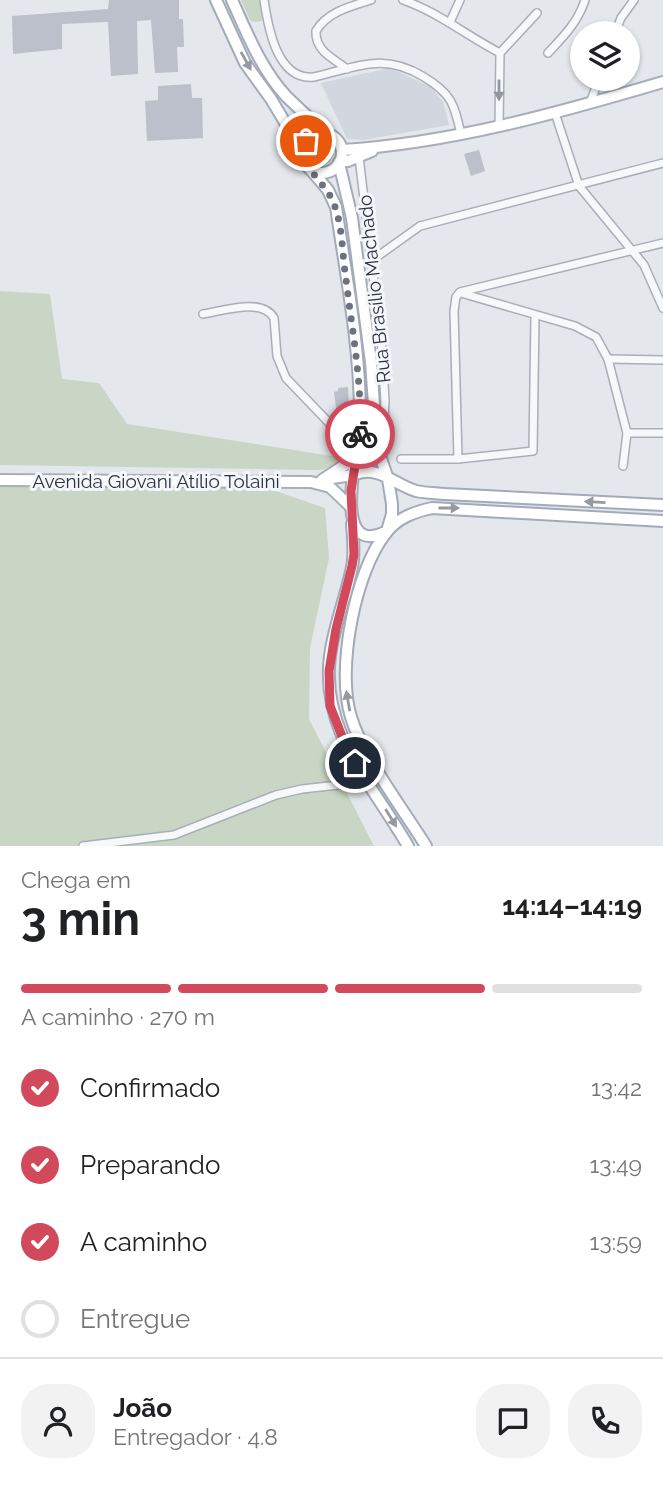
<!DOCTYPE html>
<html lang="pt">
<head>
<meta charset="utf-8">
<style>
  :root { --surface:#fff; --page:#f2f2f2; --text:#202124; --muted:#757577; --line:#e0e0e0; --accent:#d1495b }
  body { margin:0; font-family:Raleway,sans-serif; background:var(--page); color:var(--text); height:100vh; display:flex; flex-direction:column; font-size:26px; white-space:nowrap }
  * { box-sizing:border-box; margin:0 }
  p { font-size:23px; color:var(--muted) }
  .icon { flex:none; width:38px; height:38px; fill:none; stroke:currentColor; stroke-width:2; stroke-linecap:round; stroke-linejoin:round }
  .map { position:relative; height:846px; overflow:hidden }
  .sheet { display:flex; flex-direction:column; background:var(--surface); flex:1 }
  .sheet>* { flex:none }
  .buttons { position:absolute; left:570px; top:21px; display:grid; gap:14px }
  .buttons a { display:grid; place-items:center; width:70px; height:70px; border-radius:50%; background:var(--surface); box-shadow:0 2px 5px #0004; font-size:35px }
  .pin { position:absolute; display:grid; place-items:center; width:60px; height:60px; color:#fff; margin:-30px; border:4px solid #fff; border-radius:50%; box-shadow:0 2px 7px #0007 }
  .courier { position:absolute; display:grid; place-items:center; width:70px; height:70px; margin:-35px; border:5px solid #d1495b; border-radius:50%; background:#fff; color:#222; box-shadow:0 2px 9px #0007 }
  .head em { font-style:normal; font-weight:700 }
  .head div { display:flex; flex-direction:column-reverse }
  .head { display:flex; align-items:center; justify-content:space-between; height:119px; padding:0 21px }
  h1 { font-size:46px; font-weight:700; line-height:52px }
  .bar { display:grid; grid-template-columns:repeat(4,1fr); gap:10px 7px; align-content:center; height:84px; padding:0 21px }
  .bar i { height:9px; border-radius:5px; background:var(--line) }
  .bar .current { background:var(--accent) }
  .bar p { grid-column:span 4 }
  .line { display:flex; align-items:center; gap:18px; padding:0 21px; border-top:2px solid var(--line) }
  .line div { flex:1 }
  .round { display:grid; place-items:center; flex:none; width:74px; height:74px; border-radius:28px; background:var(--page) }
  ol { padding:0 21px; list-style:none }
  li { display:flex; align-items:center; gap:21px; height:77px }
  li p { margin-inline-start:auto }
  li .icon { padding:7px; border-radius:50%; background:var(--accent); color:#fff; stroke-width:4 }
  li:last-child { color:var(--muted) }
  li i { width:38px; height:38px; border:4px solid var(--line); border-radius:50% }
  .map>svg:first-child { display:block }
  .built { fill:#d2d6de }
  .green { fill:#c9d6c5 }
  .building { fill:#bbc0ca }
  .lines { fill:none; stroke-linecap:round; stroke-linejoin:round }
  .street-casing { stroke:#a9aeb7; stroke-width:10 }
  .secondary-casing { stroke:#a9aeb7; stroke-width:14 }
  .primary-casing { stroke:#a3abb8; stroke-width:14 }
  .street { stroke:#f7f8fa; stroke-width:7 }
  .secondary { stroke:#fff; stroke-width:10 }
  .primary { stroke:#fff; stroke-width:10 }
  .oneway { fill:#959aa2 }
  .oneway2 { fill:#9196a0 }
  .done { stroke:#6c737f; stroke-width:7; stroke-dasharray:0 12.6 }
  .route { stroke:#d1495b; stroke-width:9 }
  .labels { text-anchor:middle; dominant-baseline:central; stroke-width:6; stroke-linejoin:round; paint-order:stroke }
  .street-label { font-size:19px; fill:#2b3445; stroke:#f4f6f9 }
</style>
</head>
<body>
<div class="map">
<svg width="663" height="846" viewBox="0 0 663 846">
  <rect width="100%" height="100%" fill="#e4e7ec"/>
  <polygon class="built" points="390,68 431,87 443,102 449,125 363,140 347,139 321,83"/>
  <g class="green">
    <path d="M241,0H262L265,18C260,23 255,23 250,20Z"/>
    <circle cx="321" cy="153" r="12"/>
    <path d="M0,291L50,294L62,379L99,383L127,424L345,458C335,467 328,470 314,470L0,465Z"/>
    <polygon points="139,485 261,486 325,508 329,558 310,648 309,719 374,846 0,846 0,487"/>
  </g>
  <g class="building">
    <polygon points="109,0 179,0 179,19 183,19 184,47 177,47 178,72 155,73 151,20 137,21 138,74 111,76 108,22 62,24 62,49 13,54 12,16 108,9"/>
    <polygon points="191,84 192,98 202,98 203,138 147,141 145,101 158,100 158,86"/>
    <polygon points="479,150 485,171 471,176 464,154"/>
    <polygon points="348,387 350,426 341,426 338,423 334,392 338,391 338,388"/>
  </g>
  <g class="lines">
    <g class="street-casing">
      <g id="street">
        <path d="M264,0C268,27 277,81 314,77C358,67 383,52 424,77C452,94 454,104 461,134"/>
        <path d="M403,0C438,12 467,36 500,53"/>
        <polyline points="450,22 460,0"/>
        <polyline points="615,33 621,18 634,0"/>
        <path d="M548,53C564,36 578,22 585,0"/>
        <path d="M347,69C333,58 315,51 316,31C327,12 351,6 371,0"/>
        <polyline points="590,103 599,79"/>
        <polyline points="555,113 579,186 644,265 663,308"/>
        <polyline points="499,126 500,53 537,13"/>
        <polyline points="359,157 382,349 385,401 382,456"/>
        <polyline points="371,261 420,226 663,163"/>
        <polyline points="461,293 575,326 596,337 608,359 627,433 623,466"/>
        <path d="M203,314C223,311 262,297 274,318L277,356L286,378L357,452"/>
        <polyline points="608,359 663,360"/>
        <polyline points="627,433 663,433"/>
        <polyline points="401,459 458,459 533,451 535,316"/>
        <polyline points="458,459 454,311 456,297 460,292 663,243"/>
        <polyline points="83,846 174,835 276,795 302,789 366,782"/>
      </g>
    </g>
    <g class="secondary-casing">
      <g id="secondary">
        <path d="M342,150C452,143 558,113 663,82"/>
        <polyline points="340,161 348,161 372,151"/>
        <polyline points="325,479 353,475"/>
        <polyline points="0,480 311,482 330,487 350,506"/>
      </g>
    </g>
    <g class="primary-casing">
      <g id="primary">
        <polyline points="216,0 245,63 271,99 302,151"/>
        <path d="M232,0C247,33 261,69 286,96C299,109 313,121 326,134"/>
        <circle cx="322" cy="153" r="20"/>
        <path d="M339,163L352,218L371,362L377,447L388,479L392,504V514L387,531C345,553 350,499 353,475C378,464 393,484 416,491C425,493 435,493 445,494L663,505"/>
        <path d="M311,170L328,190L336,207C346,276 360,346 360,416C360,437 355,455 353,475"/>
        <polyline points="322,480 354,459"/>
        <path d="M352,524C353,538 355,553 352,567C346,597 334,625 330,656C320,732 373,785 408,846"/>
        <path d="M426,846C403,809 363,757 351,717C336,670 355,571 386,533C397,518 414,512 432,508L663,521"/>
      </g>
    </g>
    <use href="#street" class="street"/>
    <use href="#secondary" class="secondary"/>
    <use href="#primary" class="primary"/>
  </g>
  <defs><path id="oneway-solid" d="M-6-.8H1V-3.2L6.5 0L1 3.2V.8H-6Z" transform="scale(1.75)"/></defs>
  <g class="oneway">
    <use href="#oneway-solid" transform="translate(246 61) rotate(61)"/>
    <use href="#oneway-solid" transform="translate(595 502) rotate(-177)"/>
    <use href="#oneway-solid" transform="translate(449 508)"/>
    <use href="#oneway-solid" transform="translate(348 701) rotate(-100)"/>
    <use href="#oneway-solid" transform="translate(391 818) rotate(58)"/>
  </g>
  <use class="oneway2" href="#oneway-solid" transform="translate(499 90) rotate(90)"/>
  <g class="lines">
    <path class="done" d="M306,141C293,163 326,181 334,204C343,227 342,255 346,279C352,330 362,381 360,434"/>
    <polyline class="route" points="355,763 345,744 330,706 329,671 336,629 352,566 354,554 351,491 360,434"/>
  </g>
  <g class="labels">
    <g class="street-label">
      <text transform="translate(374 289) rotate(-96)">Rua Brasílio Machado</text>
      <text x="156" y="481">Avenida Giovani Atílio Tolaini</text>
    </g>
  </g>
</svg>
<div class="buttons">
<a><svg class="icon" aria-label="layers" viewBox="0 0 24 24"><path d="M12 4l9 5-9 5-9-5zM3 14l9 5 9-5"/></svg></a>
</div>
<div class="pin" style="left:306px;top:141px;background:#ea580c"><svg class="icon" aria-label="bag" viewBox="0 0 24 24"><path d="M5 8h14l-1 12H6zM9 8a3 3 0 0 1 6 0"/></svg></div>
<div class="pin" style="left:355px;top:763px;background:#1f2937"><svg class="icon" aria-label="home" viewBox="0 0 24 24"><path d="M3 11l9-7 9 7M6 9v11h12V9"/></svg></div>
<div class="courier" style="left:360px;top:434px"><svg class="icon" aria-label="bike" viewBox="0 0 24 24"><circle cx="6" cy="16" r="4"/><circle cx="18" cy="16" r="4"/><path d="M6 16l4-8h5l3 8M10 8l3 8H6M13 5h3"/></svg></div>
</div>
<section class="sheet">
<div class="head"><div><h1>3 min</h1><p>Chega em</p></div><em>14:14–14:19</em></div>
<div class="bar"><i class="current"></i><i class="current"></i><i class="current"></i><i></i><p>A caminho · 270 m</p></div>
<ol>
<li><svg class="icon" aria-label="check" viewBox="0 0 24 24"><path d="M5 12l5 5 9-10"/></svg>Confirmado<p>13:42</p></li>
<li><svg class="icon" aria-label="check" viewBox="0 0 24 24"><path d="M5 12l5 5 9-10"/></svg>Preparando<p>13:49</p></li>
<li><svg class="icon" aria-label="check" viewBox="0 0 24 24"><path d="M5 12l5 5 9-10"/></svg>A caminho<p>13:59</p></li>
<li><i></i>Entregue</li>
</ol>
<div class="line" style="height:126px"><a class="round"><svg class="icon" aria-label="person" viewBox="0 0 24 24"><circle cx="12" cy="8" r="4"/><path d="M4 21q1-7 8-7t8 7"/></svg></a><div><b>João</b><p>Entregador · 4.8</p></div><a class="round"><svg class="icon" aria-label="chat" viewBox="0 0 24 24"><path d="M4 5h16v11H9l-5 4z"/></svg></a><a class="round"><svg class="icon" aria-label="phone" viewBox="0 0 24 24"><path d="M5 4h4l2 5-3 2q2 4 5 5l2-3 5 2v4C11 20 4 13 5 4z"/></svg></a></div>
</section>
</body>
</html>
